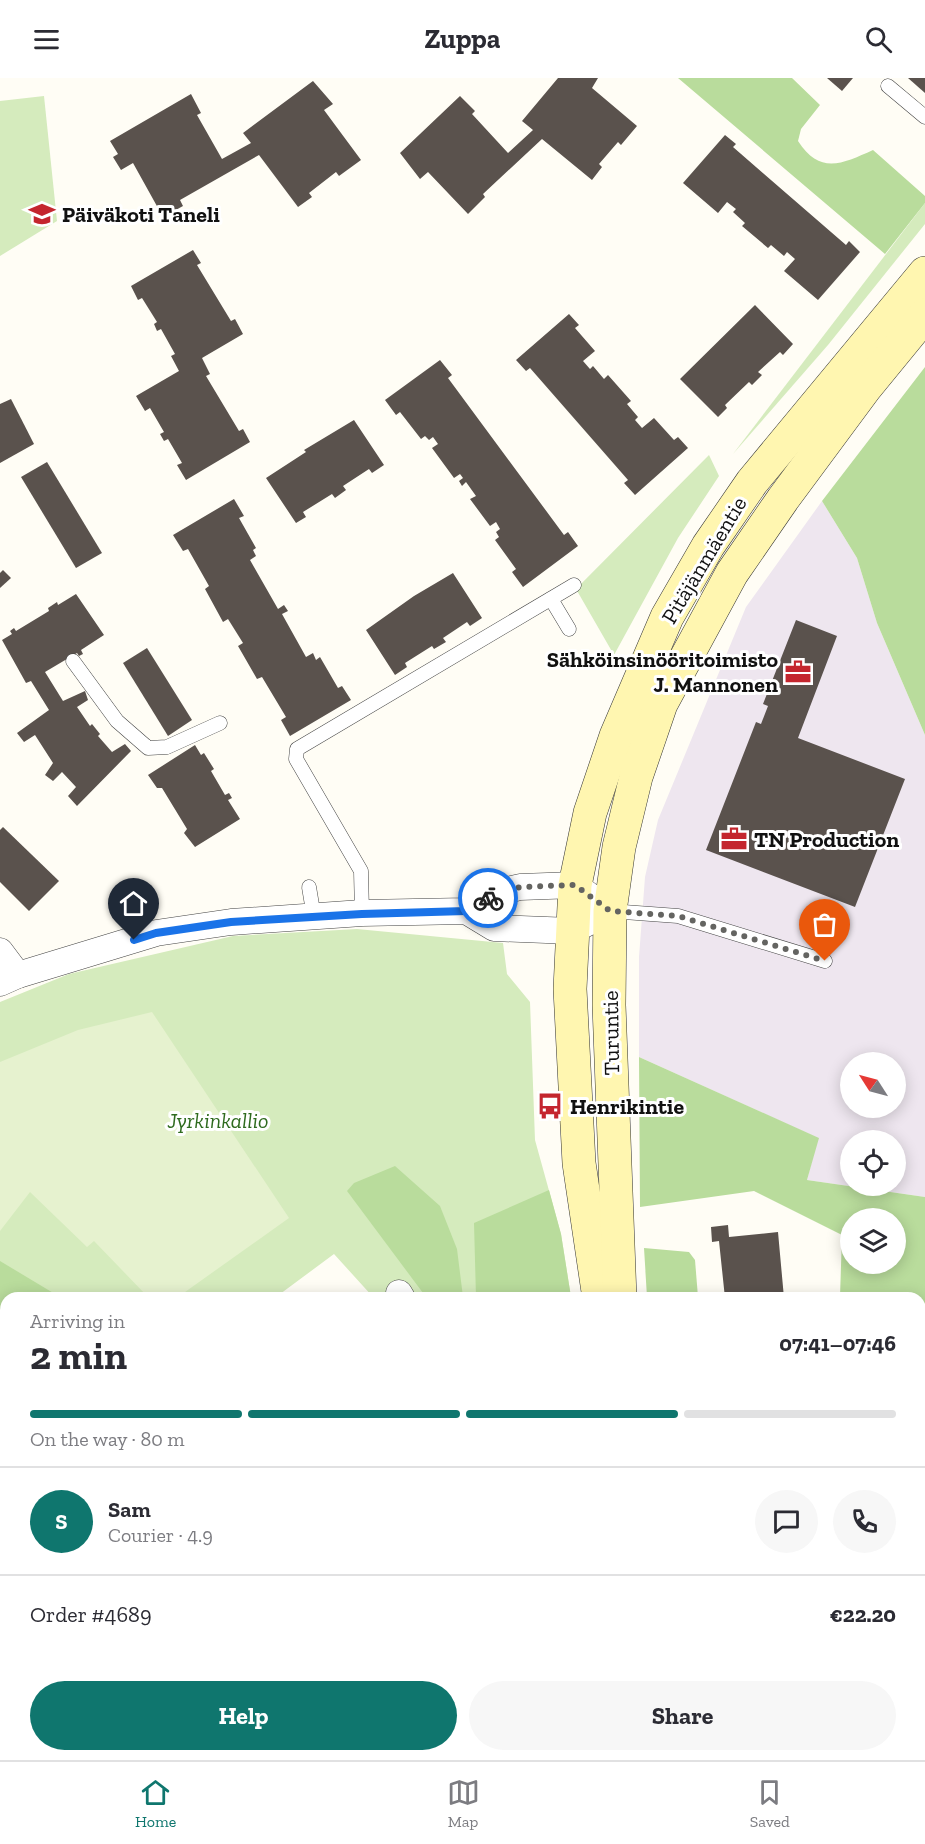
<!DOCTYPE html>
<html lang="en">
<head>
<meta charset="utf-8">
<style>
  :root { --surface:#fff; --page:#f7f7f7; --text:#2b2b33; --muted:#7c7c81; --line:#e1e1e2; --accent:#0f766e }
  body { margin:0; font-family:"Zilla Slab",serif; background:var(--page); color:var(--text); height:100vh; display:flex; flex-direction:column; font-size:22px; white-space:nowrap }
  * { box-sizing:border-box; margin:0 }
  p { font-size:20px; color:var(--muted) }
  .icon { flex:none; width:33px; height:33px; fill:none; stroke:currentColor; stroke-width:2; stroke-linecap:round; stroke-linejoin:round }
  .map { position:relative; flex:1; overflow:hidden }
  .sheet { position:absolute; left:0px; top:1214px; width:926px; height:470px; display:flex; flex-direction:column; background:var(--surface); border-radius:18px 18px 0 0; box-shadow:0 3px 15px #0003 }
  .sheet>* { flex:none }
  .needle { width:39px; rotate:306deg }
  .tools { position:absolute; left:840px; top:974px; display:grid; gap:12px }
  .tools a { display:grid; place-items:center; width:66px; height:66px; border-radius:50%; background:var(--surface); box-shadow:0 3px 15px #0003; font-size:30px }
  .pin { position:absolute; display:grid; place-items:center; width:51px; height:51px; color:#fff; margin:-62px -26px; border-radius:50% 50% 50% 0; rotate:-45deg; box-shadow:0 0 6px #0007 }
  .pin .icon { rotate:45deg }
  .courier { position:absolute; display:grid; place-items:center; width:60px; height:60px; margin:-30px; border:4px solid #1a73e8; border-radius:50%; background:#fff; color:#222; box-shadow:0 2px 8px #0007 }
  .overview em { font-style:normal; font-weight:800 }
  .overview div { display:flex; flex-direction:column-reverse }
  .overview { display:flex; align-items:center; justify-content:space-between; height:102px; padding:0 30px }
  h1 { font-size:39px; font-weight:800; line-height:45px }
  .bar { display:grid; grid-template-columns:repeat(4,1fr); gap:9px 6px; align-content:center; height:72px; padding:0 30px }
  .bar i { height:8px; border-radius:4px; background:var(--line) }
  .bar .current { background:var(--accent) }
  .bar p { grid-column:span 4 }
  .line { display:flex; align-items:center; gap:15px; padding:0 30px; border-top:2px solid var(--line) }
  .line div { flex:1 }
  .round { display:grid; place-items:center; flex:none; width:63px; height:63px; border-radius:32px; background:var(--page) }
  .cta { display:flex; gap:12px; margin-top:auto; padding:12px 30px }
  .cta a { flex:1; height:69px; border-radius:36px; background:var(--accent); color:#fff; font-size:24px; font-weight:800; line-height:69px; text-align:center }
  .cta a+a { background:var(--page); color:var(--text) }
  header { display:flex; justify-content:space-between; align-items:center; height:78px; padding:0 30px; background:var(--surface); font-size:27px; font-weight:800 }
  .tab-bar { display:flex; justify-content:space-around; align-items:center; height:84px; border-top:2px solid var(--line); background:var(--surface); font-size:16px; color:var(--muted) }
  .tab-bar a { display:grid; justify-items:center; gap:3px }
  .tab-bar .current { color:var(--accent) }
  .map>svg:first-child { display:block }
  .industrial { fill:#eee6ef; fill-rule:evenodd }
  .green { fill:#d5ebbd }
  .forest { fill:#b9dc9c; fill-rule:evenodd }
  .pitch { fill:#e6f2cf }
  .building { fill:#5a524d }
  .lines { fill:none; stroke-linecap:round; stroke-linejoin:round }
  .lane-casing { stroke:#444; stroke-width:15 }
  .street-casing { stroke:#444; stroke-width:27 }
  .secondary-casing { stroke:#333; stroke-width:34 }
  .lane { stroke:#fff; stroke-width:14 }
  .street { stroke:#fff; stroke-width:26 }
  .secondary { stroke:#fff6b0; stroke-width:33 }
  .done { stroke:#646461; stroke-width:6; stroke-dasharray:0 10.8 }
  .route { stroke:#1a73e8; stroke-width:8 }
  .labels { text-anchor:middle; dominant-baseline:central; stroke-width:6; stroke-linejoin:round; paint-order:stroke }
  .poi-label { font-size:22px; font-weight:bold; fill:#111; stroke:#fff; text-anchor:start }
  .street-label { font-size:22px; fill:#111; stroke:#fff }
  .park-label { font-size:22px; font-style:italic; fill:#2f6b1f; stroke:#fff }
</style>
</head>
<body>
<header><svg class="icon" aria-label="menu" viewBox="0 0 24 24"><path d="M4 6h16M4 12h16M4 18h16"/></svg>Zuppa<svg class="icon" aria-label="search" viewBox="0 0 24 24"><circle cx="10" cy="10" r="6"/><path d="M15 15l6 6"/></svg></header>
<div class="map">
<svg width="925" height="1682" viewBox="0 0 925 1682">
  <rect width="100%" height="100%" fill="#fffdf5"/>
  <path class="industrial" d="M822,423L857,480L877,545L925,657V1119L807,1102L818,1060L639,979V879L645,799L658,742L746,529ZM850,984H896V1029H850ZM850,1062H896V1107H850Z"/>
  <g class="green">
    <polygon points="44,18 57,143 0,178 0,23"/>
    <polygon points="925,125 925,146 828,267 733,376"/>
    <polygon points="709,377 719,398 678,460 614,577 576,511"/>
    <polygon points="357,851 503,865 507,896 530,924 535,1062 561,1156 571,1219 373,1219 334,1176 276,1219 6,1220 6,1677 31,1677 32,1682 0,1682 0,924 69,896 233,858"/>
    <polygon points="537,1677 644,1677 645,1682 539,1682"/>
  </g>
  <g class="forest">
    <path d="M678,0H792L820,27L801,51L798,63C820,97 842,86 873,72L925,118V125L885,176Z"/>
    <polygon points="925,289 925,657 877,545 857,480 822,423"/>
    <path d="M639,979L819,1060L807,1102L925,1119V1577L920,1600V1220L840,1219L842,1157L754,1113L640,1129ZM850,1140H896V1185H850Z"/>
    <polygon points="395,1088 440,1128 457,1171 463,1219 426,1219 347,1113 354,1105"/>
    <polygon points="549,1112 561,1156 571,1219 476,1219 474,1145"/>
    <polygon points="644,1170 689,1174 695,1182 698,1219 647,1219"/>
    <polygon points="0,1183 60,1219 6,1220 6,1677 31,1677 32,1682 0,1682"/>
    <polygon points="721,1677 881,1677 876,1682 722,1682"/>
  </g>
  <polygon class="pitch" points="152,934 289,1140 178,1219 148,1219 94,1163 87,1169 30,1114 0,1153 0,984 78,952"/>
  <g class="building">
    <polygon points="558,0 598,0 592,10 637,48 621,67 618,64 599,86 602,89 592,102 542,61 483,116 485,119 468,136 428,94 420,101 400,75 460,18 475,33 472,36 508,75 533,52 522,43"/>
    <polygon points="827,0 853,0 842,13"/>
    <polygon points="908,0 925,0 925,15"/>
    <polygon points="313,3 333,26 324,32 361,82 339,98 336,94 309,115 312,119 298,129 259,77 180,122 183,128 163,139 133,85 121,92 113,79 118,76 110,63 191,16 201,35 197,37 222,81 251,65 243,55"/>
    <polygon points="725,57 736,66 733,69 846,167 849,163 860,174 818,222 784,193 795,181 787,174 784,178 771,167 768,170 742,148 745,145 733,134 736,131 727,124 718,135 683,105"/>
    <polygon points="193,172 201,185 197,187 231,243 235,241 243,256 202,280 210,296 206,298 239,353 243,351 250,364 186,402 177,387 182,385 168,361 164,363 160,356 164,354 150,330 145,333 136,318 179,293 171,278 175,276 161,251 157,253 154,246 157,244 142,220 138,222 131,208"/>
    <polygon points="755,227 793,266 783,277 780,274 758,294 762,297 752,307 749,304 725,327 727,330 718,339 680,301"/>
    <polygon points="569,236 579,247 575,250 595,273 583,283 590,291 593,288 604,301 608,297 631,323 627,326 638,339 635,342 642,350 654,340 674,362 678,359 688,370 635,417 624,405 628,402 530,290 526,293 516,282"/>
    <polygon points="440,282 452,297 448,300 564,457 568,454 578,468 523,509 512,494 516,491 495,462 499,459 496,454 500,451 496,444 490,448 470,421 476,418 466,404 462,408 459,403 463,400 460,396 454,400 432,370 438,366 433,359 429,362 425,358 421,361 400,334 396,337 385,322"/>
    <polygon points="11,321 34,366 0,385 0,326"/>
    <polygon points="354,342 384,387 372,395 369,391 343,408 346,412 335,420 332,416 303,434 306,439 296,445 266,400 306,374 304,372"/>
    <polygon points="47,384 102,475 76,490 21,399"/>
    <polygon points="234,421 244,438 239,440 256,470 253,472 256,478 250,482 278,531 284,527 288,533 282,536 306,579 313,575 316,582 320,579 338,610 342,608 351,622 290,658 281,642 286,639 262,599 257,601 238,568 243,565 228,541 223,544 205,511 209,508 188,471 183,473 173,457"/>
    <polygon points="3,492 11,500 0,510 0,495"/>
    <polygon points="453,495 482,540 470,548 467,544 443,560 446,564 434,571 432,568 405,585 407,589 395,597 366,552 414,518"/>
    <polygon points="76,516 104,557 81,572 83,576 79,578 77,575 45,594 63,623 85,613 88,622 77,629 90,648 92,646 100,656 98,658 112,674 125,666 131,673 77,728 68,718 76,709 62,694 53,703 45,697 53,685 35,657 24,664 17,655 49,632 31,603 26,605 2,562 12,556 10,553 14,550 16,553 49,533 48,530 57,524 58,527"/>
    <polygon points="796,542 837,558 798,660 905,701 855,829 706,772 756,644 761,646 768,628 763,626"/>
    <polygon points="147,570 192,642 168,658 123,585"/>
    <polygon points="195,667 201,677 204,675 214,691 211,693 225,717 229,715 232,720 228,722 240,741 195,769 184,755 187,751 162,710 157,710 148,697"/>
    <polygon points="3,749 59,803 29,833 0,804 0,752"/>
    <polygon points="728,1147 729,1159 778,1154 784,1220 725,1220 719,1163 712,1164 711,1149"/>
    <polygon points="120,1677 221,1677 215,1682 211,1677 206,1682 114,1682"/>
  </g>
  <g class="lines">
    <g class="lane-casing">
      <g id="lane">
        <polyline points="888,8 925,39"/>
        <polyline points="551,521 569,551"/>
        <polyline points="73,583 117,643 148,670 167,669 220,645"/>
        <polyline points="309,809 314,839"/>
        <polyline points="610,833 678,838 825,883"/>
        <polyline points="362,835 361,793 296,681 297,671 574,507"/>
      </g>
    </g>
    <g class="street-casing">
      <g id="street">
        <polyline points="0,873 18,897"/>
        <polyline points="0,905 18,897 156,855 231,844 362,835 466,833 496,815 520,809 575,807 610,833 572,853 494,850 466,833"/>
        <polyline points="399,1215 402,1220"/>
        <polyline points="377,1677 381,1682"/>
        <polyline points="481,1682 489,1677"/>
      </g>
    </g>
    <g class="secondary-casing">
      <g id="secondary">
        <polyline points="599,1220 579,1085 570,911 575,807 590,735 616,658 667,539 708,468 752,404 925,195"/>
        <polyline points="620,1220 609,927 610,833 619,769 636,699 661,626 732,495 783,421 866,309 925,237"/>
        <polyline points="684,1677 685,1682"/>
      </g>
    </g>
    <use href="#lane" class="lane"/>
    <use href="#street" class="street"/>
    <use href="#secondary" class="secondary"/>
  </g>
  <g class="lines">
    <polyline class="done" points="488,820 520,809 575,807 610,833 678,838 825,883"/>
    <polyline class="route" points="134,862 156,855 231,844 362,836 466,833 488,820"/>
  </g>
  <defs>
    <g id="school-bare" transform="scale(2.07)"><path d="M0-5L7-2L0 1L-7-2ZM-4 1L0 2.5L4 1V4Q0 6-4 4Z" fill="#c4262e" stroke="#fff" stroke-width="2.5" paint-order="stroke"/></g>
    <g id="office-bare" transform="scale(2.07)"><path d="M-6-3h4V-5.5h4V-3h4V5H-6ZM-1-4.5V-3h2v-1.5ZM-6 0V1H6V0Z" fill="#c4262e" stroke="#fff" stroke-width="2.5" paint-order="stroke"/></g>
    <g id="bus-bare" transform="scale(2.07)"><path d="M-5-6H5V4H4V6H2V4H-2V6H-4V4H-5ZM-3.5-4V0h7V-4ZM-3.5 1.2v1.5H-2V1.2ZM2 1.2v1.5H3.5V1.2Z" fill="#c4262e" stroke="#fff" stroke-width="2.5" paint-order="stroke"/></g>
  </defs>
  <g fill-rule="evenodd">
    <use href="#school-bare" x="42" y="136"/>
    <use href="#office-bare" x="798" y="594"/>
    <use href="#office-bare" x="734" y="761"/>
    <use href="#bus-bare" x="550" y="1028"/>
  </g>
  <g class="labels">
    <g class="poi-label">
      <text x="62" y="136">Päiväkoti Taneli</text>
      <text x="778" y="581" text-anchor="end">Sähköinsinööritoimisto<tspan x="778" dy="25">J. Mannonen</tspan></text>
      <text x="754" y="761">TN Production</text>
      <text x="570" y="1028">Henrikintie</text>
    </g>
    <g class="street-label">
      <text transform="translate(704 482) rotate(-59)">Pitäjänmäentie</text>
      <text transform="translate(611 955) rotate(-91)">Turuntie</text>
    </g>
    <g class="park-label">
      <text x="218" y="1042">Jyrkinkallio</text>
    </g>
  </g>
</svg>
<div class="tools">
<a><svg class="needle" viewBox="-14 -14 28 28"><path d="M0-13l5 13h-10z" fill="#e53935"/><path d="M0 13l5-13h-10z" fill="#7c7c81"/></svg></a>
<a><svg class="icon" aria-label="locate" viewBox="0 0 24 24"><circle cx="12" cy="12" r="6"/><path d="M12 2v4M12 18v4M2 12h4M18 12h4"/></svg></a>
<a><svg class="icon" aria-label="layers" viewBox="0 0 24 24"><path d="M12 4l9 5-9 5-9-5zM3 14l9 5 9-5"/></svg></a>
</div>
<div class="pin" style="left:825px;top:883px;background:#ea580c"><svg class="icon" aria-label="bag" viewBox="0 0 24 24"><path d="M5 8h14l-1 12H6zM9 8a3 3 0 0 1 6 0"/></svg></div>
<div class="pin" style="left:134px;top:862px;background:#1f2937"><svg class="icon" aria-label="home" viewBox="0 0 24 24"><path d="M3 11l9-7 9 7M6 9v11h12V9"/></svg></div>
<div class="courier" style="left:488px;top:820px"><svg class="icon" aria-label="bike" viewBox="0 0 24 24"><circle cx="6" cy="16" r="4"/><circle cx="18" cy="16" r="4"/><path d="M6 16l4-8h5l3 8M10 8l3 8H6M13 5h3"/></svg></div>
<section class="sheet">
<div class="overview"><div><h1>2 min</h1><p>Arriving in</p></div><em>07:41–07:46</em></div>
<div class="bar"><i class="current"></i><i class="current"></i><i class="current"></i><i></i><p>On the way · 80 m</p></div>
<div class="line" style="height:108px"><b class="round" style="background:var(--accent);color:#fff">S</b><div><b>Sam</b><p>Courier · 4.9</p></div><a class="round"><svg class="icon" aria-label="chat" viewBox="0 0 24 24"><path d="M4 5h16v11H9l-5 4z"/></svg></a><a class="round"><svg class="icon" aria-label="phone" viewBox="0 0 24 24"><path d="M5 4h4l2 5-3 2q2 4 5 5l2-3 5 2v4C11 20 4 13 5 4z"/></svg></a></div>
<div class="line" style="height:78px"><div>Order #4689</div><b>€22.20</b></div>
<div class="cta"><a>Help</a><a>Share</a></div>
</section>
</div>
<nav class="tab-bar">
<a class="current"><svg class="icon" aria-label="home" viewBox="0 0 24 24"><path d="M3 11l9-7 9 7M6 9v11h12V9"/></svg>Home</a>
<a><svg class="icon" aria-label="map" viewBox="0 0 24 24"><path d="M3 6l6-2 6 2 6-2v14l-6 2-6-2-6 2zM9 4v14M15 6v14"/></svg>Map</a>
<a><svg class="icon" aria-label="saved" viewBox="0 0 24 24"><path d="M7 4h10v16l-5-4-5 4z"/></svg>Saved</a>
</nav>
</body>
</html>
